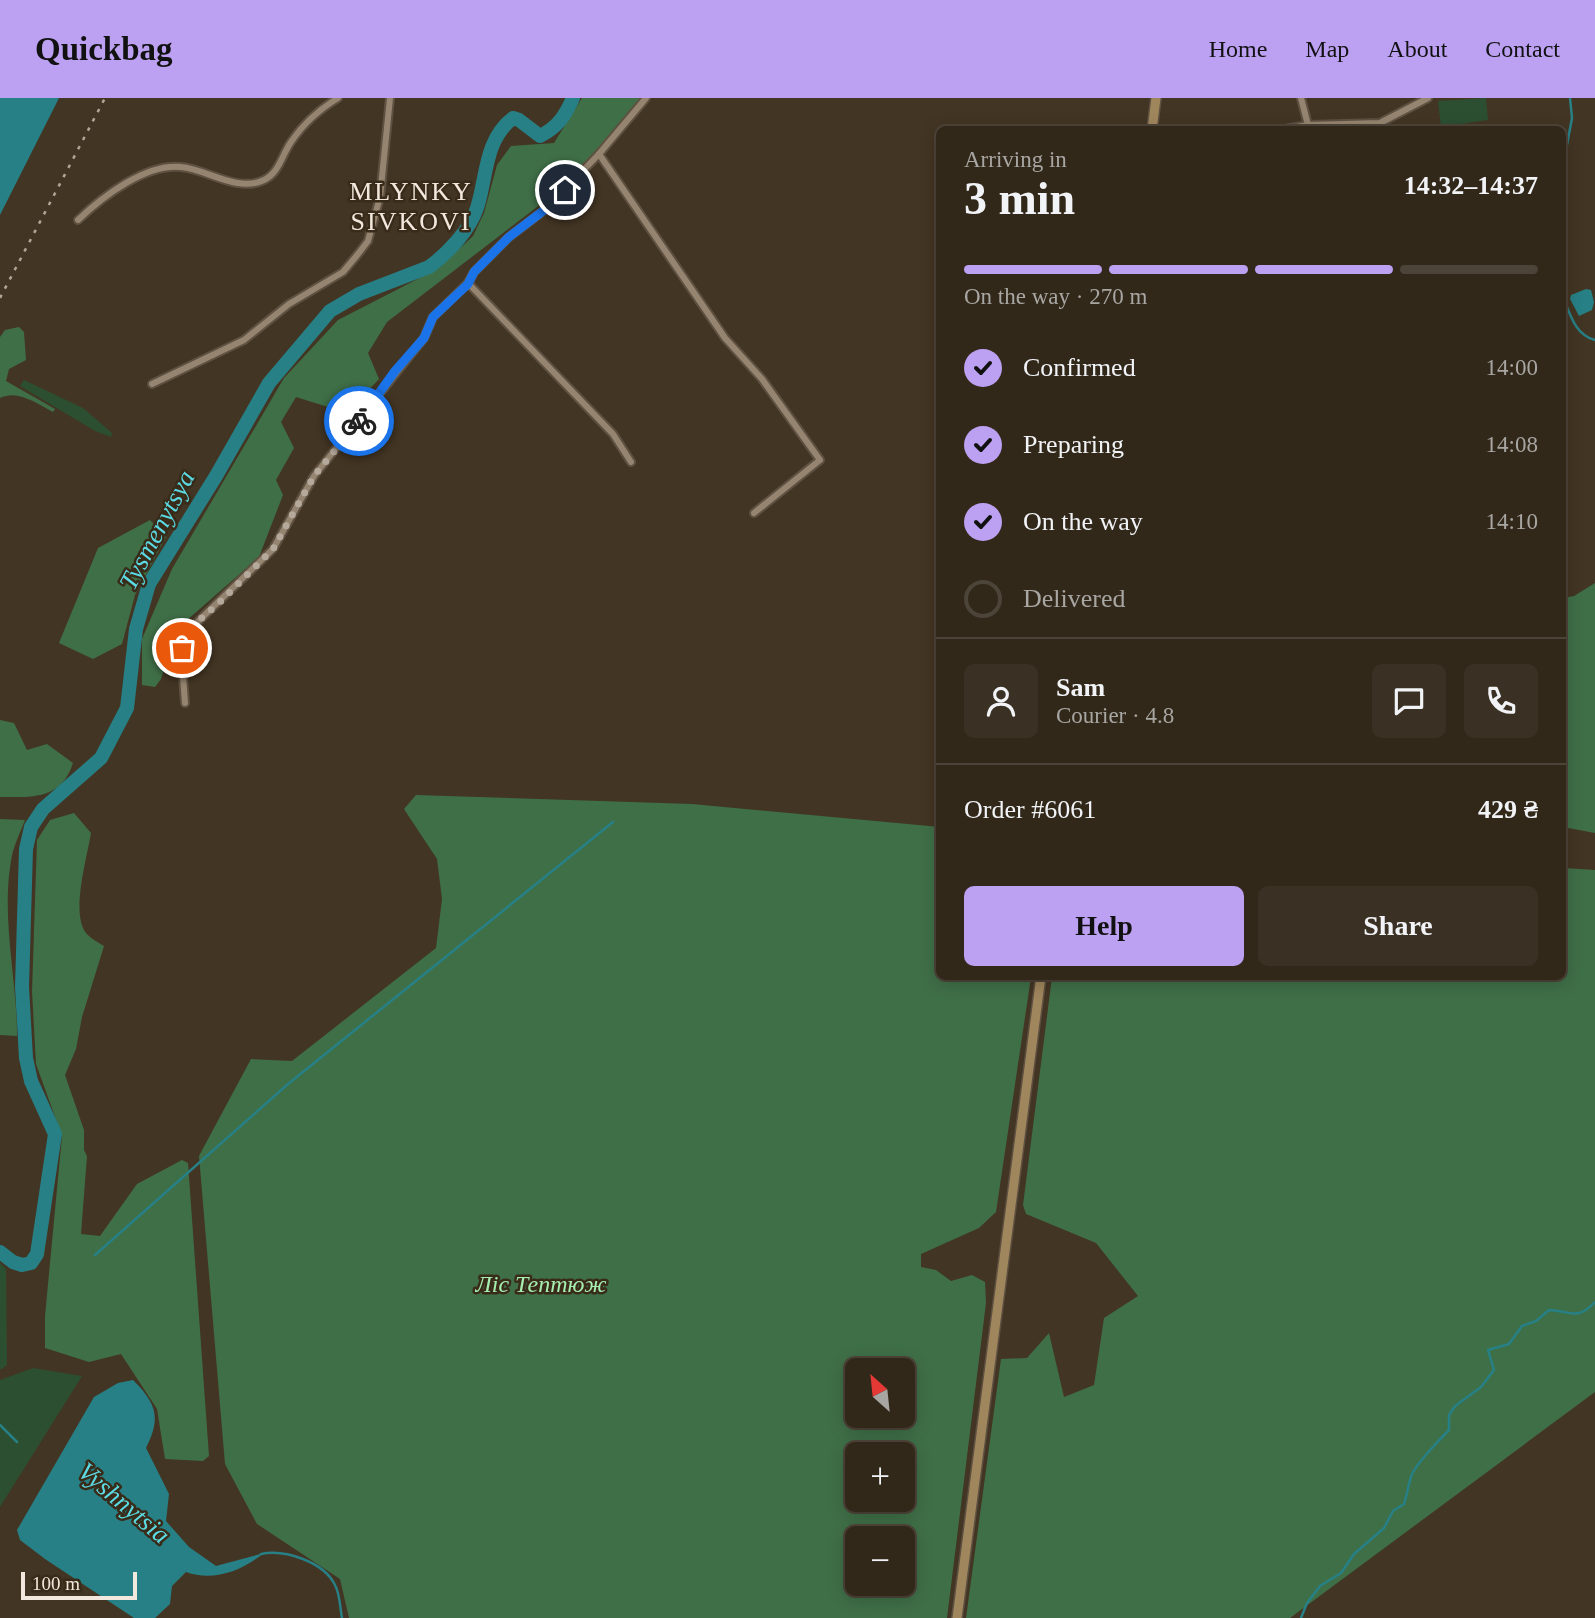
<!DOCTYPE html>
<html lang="en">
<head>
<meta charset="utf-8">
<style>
  :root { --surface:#32281a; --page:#3a3023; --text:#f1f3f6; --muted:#a8a6a2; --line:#4d4439; --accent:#bca0f2 }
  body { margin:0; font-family:"Times New Roman",serif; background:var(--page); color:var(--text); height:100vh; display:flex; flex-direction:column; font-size:26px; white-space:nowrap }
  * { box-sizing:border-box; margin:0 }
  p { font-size:23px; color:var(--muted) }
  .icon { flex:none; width:38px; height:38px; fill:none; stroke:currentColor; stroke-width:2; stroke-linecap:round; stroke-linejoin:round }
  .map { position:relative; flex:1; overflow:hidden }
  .panel { position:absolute; left:936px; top:28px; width:630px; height:854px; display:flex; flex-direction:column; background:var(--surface); border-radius:10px; box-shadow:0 4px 18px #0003,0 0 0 2px var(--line) }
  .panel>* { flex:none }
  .needle { width:46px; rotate:333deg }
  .fabs { position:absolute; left:845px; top:1260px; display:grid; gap:14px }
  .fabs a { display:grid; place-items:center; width:70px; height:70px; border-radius:10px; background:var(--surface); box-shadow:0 4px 18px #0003,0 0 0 2px var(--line); font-size:35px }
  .scale { position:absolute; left:21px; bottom:18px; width:116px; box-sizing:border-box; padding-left:7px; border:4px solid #f2e8dd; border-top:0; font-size:19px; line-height:24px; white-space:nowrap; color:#f2e8dd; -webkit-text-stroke:5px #392b19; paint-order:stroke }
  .pin { position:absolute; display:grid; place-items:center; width:60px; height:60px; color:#fff; margin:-30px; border:4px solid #fff; border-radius:50%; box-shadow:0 2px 7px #0007 }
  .courier { position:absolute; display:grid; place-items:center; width:70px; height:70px; margin:-35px; border:5px solid #1a73e8; border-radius:50%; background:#fff; color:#222; box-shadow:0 2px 9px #0007 }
  .overview em { font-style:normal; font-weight:700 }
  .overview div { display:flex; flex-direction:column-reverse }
  .overview { display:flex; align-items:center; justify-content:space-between; height:119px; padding:0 28px }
  h1 { font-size:46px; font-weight:700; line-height:52px }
  .bar { display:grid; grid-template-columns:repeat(4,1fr); gap:10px 7px; align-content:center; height:84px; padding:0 28px }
  .bar i { height:9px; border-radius:5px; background:var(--line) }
  .bar .active { background:var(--accent) }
  .bar p { grid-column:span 4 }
  .line { display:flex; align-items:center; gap:18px; padding:0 28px; border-top:2px solid var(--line) }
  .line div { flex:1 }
  .round { display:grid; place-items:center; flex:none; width:74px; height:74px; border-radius:10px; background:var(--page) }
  ol { padding:0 28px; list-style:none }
  li { display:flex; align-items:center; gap:21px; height:77px }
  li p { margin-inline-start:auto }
  li .icon { padding:7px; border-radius:50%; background:var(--accent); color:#111; stroke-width:4 }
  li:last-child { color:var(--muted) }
  li i { width:38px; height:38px; border:4px solid var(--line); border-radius:50% }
  .primary-button { display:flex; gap:14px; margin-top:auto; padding:14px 28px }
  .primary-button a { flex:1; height:80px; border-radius:10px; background:var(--accent); color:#111; font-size:28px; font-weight:700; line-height:80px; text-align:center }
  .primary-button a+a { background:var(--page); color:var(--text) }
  header { display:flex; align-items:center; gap:42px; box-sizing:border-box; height:98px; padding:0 35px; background:var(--accent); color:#111 }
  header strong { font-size:33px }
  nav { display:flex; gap:38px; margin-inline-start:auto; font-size:24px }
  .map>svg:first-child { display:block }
  .green { fill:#2c4f31 }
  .forest { fill:#3f6f47; fill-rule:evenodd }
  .water { fill:#278086 }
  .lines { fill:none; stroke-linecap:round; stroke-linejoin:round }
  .stream { stroke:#278086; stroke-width:2.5 }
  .river { stroke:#278086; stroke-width:14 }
  .street-casing { stroke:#5e5141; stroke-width:10 }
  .secondary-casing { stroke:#5e5141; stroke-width:12 }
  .street { stroke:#958570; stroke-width:6 }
  .secondary { stroke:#a0865d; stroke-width:9 }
  .rail { stroke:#b1a598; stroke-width:2.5; stroke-dasharray:3.5 7; stroke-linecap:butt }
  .done { stroke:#b5a99c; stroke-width:7; stroke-dasharray:0 12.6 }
  .route { stroke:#1a73e8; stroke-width:9 }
  .labels { text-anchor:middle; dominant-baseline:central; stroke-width:5; stroke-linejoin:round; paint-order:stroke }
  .park-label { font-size:24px; font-style:italic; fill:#a6eeb0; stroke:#392b19 }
  .neighbourhood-label { font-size:26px; letter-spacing:2px; fill:#f2e8dd; stroke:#392b19 }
  .water-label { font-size:26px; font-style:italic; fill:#5bdae3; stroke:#392b19 }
</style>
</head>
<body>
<header>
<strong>Quickbag</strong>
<nav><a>Home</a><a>Map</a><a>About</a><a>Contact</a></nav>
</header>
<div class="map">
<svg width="1595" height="1520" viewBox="0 0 1595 1520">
  <rect width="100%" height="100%" fill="#433523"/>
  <g class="green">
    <polygon points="1486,0 1488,22 1441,29 1438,3"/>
    <polygon points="24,282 83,310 112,335 111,339 95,333 20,288"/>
    <polygon points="0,1165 6,1171 7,1267 2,1271 0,1271"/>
    <polygon points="33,1270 82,1278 0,1409 0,1282"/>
  </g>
  <g class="forest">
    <polygon points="582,0 642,0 638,9 554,96 387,224 368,255 379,281 347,315 296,299 281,324 294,350 276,382 283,397 259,459 178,530 161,581 155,589 142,587 142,541 172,471 284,280 338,222 439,170 473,138 484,115 497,67 511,48 554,45"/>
    <path d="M19,229L24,234L26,262L9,271L6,283L55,311L53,314C38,306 17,291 0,300V239L5,232Z"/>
    <polygon points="150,422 166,439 135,497 122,546 93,561 59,545 98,450"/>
    <polygon points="1595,485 1595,735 1563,729 1563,500 1574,498"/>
    <path d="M0,622L14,625L27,652L47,646L73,665C61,702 33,699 0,699Z"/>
    <path d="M416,697L692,706L940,729V878L1031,879L996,1114L979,1130L921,1156V1169L936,1172L951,1183L972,1177L985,1184L986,1205L947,1520H349L340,1481L257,1426L225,1366L199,1058L251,961L292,963L436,850L442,801L437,761L404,711ZM858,1272H903V1318H858ZM858,1356H903V1402H858ZM858,1440H903V1486H858Z"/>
    <path d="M74,715L91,735C87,759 73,808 83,830C87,839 96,843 104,848L82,919L76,951L65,977L84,1032V1052L87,1058L81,1136L100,1138L137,1086L182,1062L188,1065L209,1358L203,1363L165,1361L157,1311L121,1256L89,1264L45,1250V1218L62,1038L36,966L32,893L37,742L50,722Z"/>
    <path d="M0,721L25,722C20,735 13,749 11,763C1,821 17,880 17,938L0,937Z"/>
    <polygon points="1563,770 1595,772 1595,1294 1290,1520 966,1520 1001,1261 1027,1260 1049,1235 1064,1299 1094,1287 1104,1220 1138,1198 1096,1145 1026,1116 1023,1107 1052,879 1563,878"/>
  </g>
  <g class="water">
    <polygon points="0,0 59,0 0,117"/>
    <polygon points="1586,191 1591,192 1594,204 1592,212 1579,218 1570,201 1571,197"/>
    <path d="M133,1282C157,1306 161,1320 146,1350L169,1396L166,1423L189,1449L216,1468L264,1455C242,1473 213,1484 186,1474L172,1488L170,1506L155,1520H134L45,1461L20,1442L17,1432L94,1299L118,1285Z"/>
  </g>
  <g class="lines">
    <g class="stream">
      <polyline points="1563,68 1572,20 1570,0"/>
      <path d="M1563,199C1570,216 1575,237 1595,242"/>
      <polyline points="95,1157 288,986 613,724"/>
      <polyline points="0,1327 17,1344"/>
      <path d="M261,1456C285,1451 324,1464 335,1487C340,1496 340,1510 342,1520"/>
      <path d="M1301,1520L1307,1505L1320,1488L1341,1475L1354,1456L1384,1430L1393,1413L1404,1406C1407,1397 1408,1388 1411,1379C1413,1369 1441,1340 1449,1332V1317L1455,1308L1481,1289L1494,1272L1488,1252L1509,1246L1522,1228L1536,1223L1549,1212C1571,1213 1577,1223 1595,1204"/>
    </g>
    <path class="river" d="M0,1154L13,1164L22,1167L31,1165L37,1156L55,1036L31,983L26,960L22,889L26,751L31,729L43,711L101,660L127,610L136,531L149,486L216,378L269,285L330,213L359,196L429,169C447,156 470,132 477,110C487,80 484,42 513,20L519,22L540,38C558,29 565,18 573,0"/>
    <g class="street-casing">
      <g id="street">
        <polyline points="1301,0 1308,27"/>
        <polyline points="1279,32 1308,27 1380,25 1428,0"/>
        <polyline points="599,56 725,240 762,281 820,362 754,415"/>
        <path d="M78,122C102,99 146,65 181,69C207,71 237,95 264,82C279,75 282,57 291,44C303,26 320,11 338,0"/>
        <polyline points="468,185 613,336 631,364"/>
        <polyline points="152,286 244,242 289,206 343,174 358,156 368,143 380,99 390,0"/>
        <polyline points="185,605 182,565 184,537 273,451 314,378 424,240 433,219 468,185 474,174 509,139 547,110 599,56 646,0"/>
      </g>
    </g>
    <g class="secondary-casing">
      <g id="secondary">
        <polyline points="1152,32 1156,0"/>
        <polyline points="957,1520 1041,878"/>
      </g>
    </g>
    <use href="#street" class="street"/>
    <use href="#secondary" class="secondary"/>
    <polyline class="rail" points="0,200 105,0"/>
  </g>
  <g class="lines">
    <polyline class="done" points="182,550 184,537 189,531 220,504 273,451 314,378 359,323"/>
    <polyline class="route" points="359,323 395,273 424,240 433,219 468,186 474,174 509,139 547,110 565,92"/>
  </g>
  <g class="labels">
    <g class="park-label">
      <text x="541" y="1186">Ліс Тептюж</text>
    </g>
    <g class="neighbourhood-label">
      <text x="411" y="93">MLYNKY<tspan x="411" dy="30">SIVKOVI</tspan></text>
    </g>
    <g class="water-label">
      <text transform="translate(157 432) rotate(-62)">Tysmenytsya</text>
      <text transform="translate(124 1405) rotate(40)">Vyshnytsia</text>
    </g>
  </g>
</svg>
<div class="fabs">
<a><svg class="needle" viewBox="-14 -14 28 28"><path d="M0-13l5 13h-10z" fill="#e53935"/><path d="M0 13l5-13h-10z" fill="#a8a6a2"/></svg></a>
<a>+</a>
<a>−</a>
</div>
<div class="scale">100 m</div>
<div class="pin" style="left:182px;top:550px;background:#ea580c"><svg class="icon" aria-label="bag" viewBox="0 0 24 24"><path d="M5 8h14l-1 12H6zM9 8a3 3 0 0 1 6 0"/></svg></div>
<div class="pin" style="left:565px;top:92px;background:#1f2937"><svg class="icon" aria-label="home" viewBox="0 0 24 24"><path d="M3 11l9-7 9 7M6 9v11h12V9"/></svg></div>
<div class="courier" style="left:359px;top:323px"><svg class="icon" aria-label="bike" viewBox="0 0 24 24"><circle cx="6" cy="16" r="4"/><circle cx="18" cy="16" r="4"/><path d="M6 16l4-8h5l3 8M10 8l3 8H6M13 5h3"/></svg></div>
<section class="panel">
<div class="overview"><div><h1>3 min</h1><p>Arriving in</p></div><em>14:32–14:37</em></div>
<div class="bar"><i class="active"></i><i class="active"></i><i class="active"></i><i></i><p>On the way · 270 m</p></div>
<ol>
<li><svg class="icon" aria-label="check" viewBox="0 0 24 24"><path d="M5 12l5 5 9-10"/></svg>Confirmed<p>14:00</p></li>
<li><svg class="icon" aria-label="check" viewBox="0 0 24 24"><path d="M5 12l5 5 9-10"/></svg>Preparing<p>14:08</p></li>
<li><svg class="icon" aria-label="check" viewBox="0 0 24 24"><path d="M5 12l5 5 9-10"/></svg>On the way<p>14:10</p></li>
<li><i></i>Delivered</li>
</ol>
<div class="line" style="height:126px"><a class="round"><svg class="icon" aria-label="person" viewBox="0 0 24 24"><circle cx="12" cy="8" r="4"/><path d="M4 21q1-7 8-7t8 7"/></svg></a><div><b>Sam</b><p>Courier · 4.8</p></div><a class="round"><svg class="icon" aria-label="chat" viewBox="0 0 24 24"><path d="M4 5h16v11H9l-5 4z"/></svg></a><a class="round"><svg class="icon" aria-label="phone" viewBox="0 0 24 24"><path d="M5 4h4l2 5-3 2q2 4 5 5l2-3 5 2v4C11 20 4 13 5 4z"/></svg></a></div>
<div class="line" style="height:91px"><div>Order #6061</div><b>429 ₴</b></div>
<div class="primary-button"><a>Help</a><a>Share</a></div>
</section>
</div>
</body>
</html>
